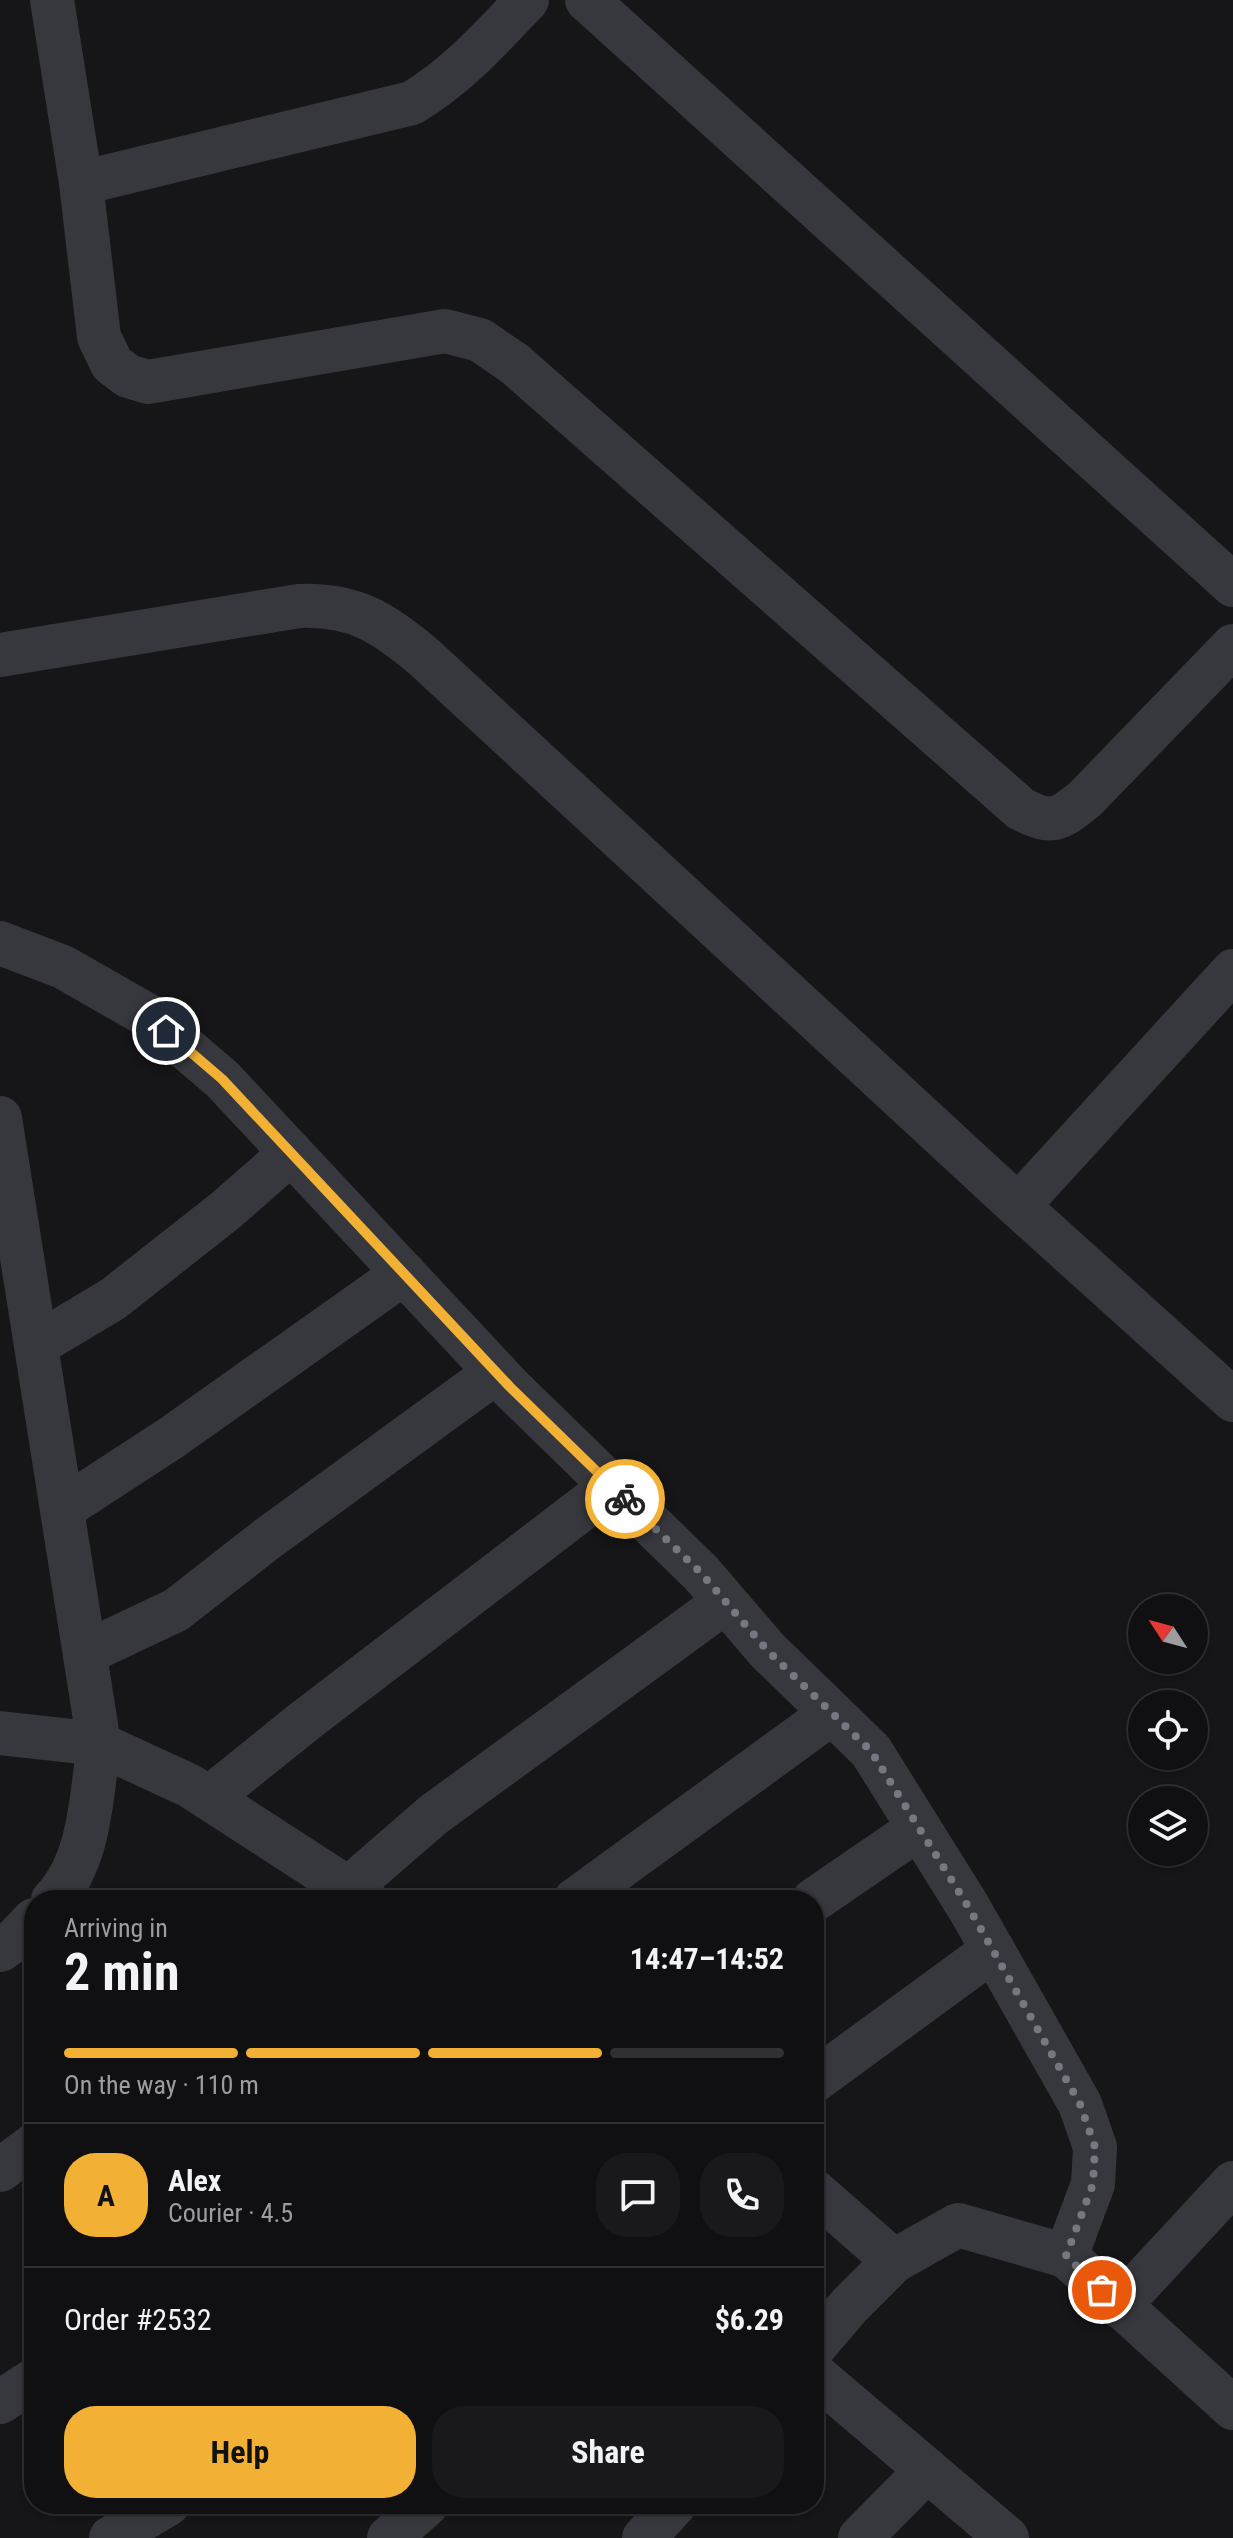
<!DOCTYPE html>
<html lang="en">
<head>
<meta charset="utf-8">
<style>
  :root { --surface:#101012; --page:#19191b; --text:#f1f3f6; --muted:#9c9d9f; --line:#303032; --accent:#f2b134 }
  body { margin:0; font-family:"Roboto Condensed",sans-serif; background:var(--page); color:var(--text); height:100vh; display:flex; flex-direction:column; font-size:30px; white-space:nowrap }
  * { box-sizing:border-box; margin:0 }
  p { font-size:26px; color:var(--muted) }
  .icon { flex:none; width:44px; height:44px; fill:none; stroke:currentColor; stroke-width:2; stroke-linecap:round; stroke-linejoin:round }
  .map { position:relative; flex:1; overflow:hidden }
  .side { position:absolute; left:24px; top:1890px; width:800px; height:624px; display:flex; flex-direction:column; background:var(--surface); border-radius:32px; box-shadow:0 2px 6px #0004,0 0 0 2px var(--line) }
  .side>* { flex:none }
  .needle { width:52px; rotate:306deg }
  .controls { position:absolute; left:1128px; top:1594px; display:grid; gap:16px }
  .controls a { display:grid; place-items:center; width:80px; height:80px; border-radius:50%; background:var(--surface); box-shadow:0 2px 6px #0004,0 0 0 2px var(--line); font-size:40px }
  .pin { position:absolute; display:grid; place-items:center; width:68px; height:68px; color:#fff; margin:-34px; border:4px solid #fff; border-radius:50%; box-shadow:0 2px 8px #0007 }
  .courier { position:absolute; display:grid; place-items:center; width:80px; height:80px; margin:-40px; border:6px solid #f2b134; border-radius:50%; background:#fff; color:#222; box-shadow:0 2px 10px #0007 }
  .overview em { font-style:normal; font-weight:700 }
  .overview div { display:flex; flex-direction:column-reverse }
  .overview { display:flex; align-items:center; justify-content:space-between; height:136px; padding:0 40px }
  h1 { font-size:52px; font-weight:700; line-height:60px }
  .bar { display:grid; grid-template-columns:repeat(4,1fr); gap:12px 8px; align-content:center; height:96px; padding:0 40px }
  .bar i { height:10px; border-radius:6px; background:var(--line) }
  .bar .active { background:var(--accent) }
  .bar p { grid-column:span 4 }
  .line { display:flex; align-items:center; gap:20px; padding:0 40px; border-top:2px solid var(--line) }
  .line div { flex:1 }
  .round { display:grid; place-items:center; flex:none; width:84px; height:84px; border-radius:32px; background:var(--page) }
  .cta { display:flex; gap:16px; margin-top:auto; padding:16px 40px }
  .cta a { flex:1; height:92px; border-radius:32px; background:var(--accent); color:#111; font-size:32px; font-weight:700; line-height:92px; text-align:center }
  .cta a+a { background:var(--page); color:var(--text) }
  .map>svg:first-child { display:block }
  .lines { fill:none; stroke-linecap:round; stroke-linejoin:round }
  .minor { stroke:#37383d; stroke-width:44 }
  .done { stroke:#757880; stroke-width:8; stroke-dasharray:0 14.4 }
  .route { stroke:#f2b134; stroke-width:10 }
</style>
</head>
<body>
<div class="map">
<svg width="1233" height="2538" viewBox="0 0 1233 2538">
  <rect width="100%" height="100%" fill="#161618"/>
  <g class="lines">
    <g class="minor">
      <path d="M52,0L81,183L99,337L112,364L128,376L148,382L445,331L480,340L515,364L1021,809C1052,825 1059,820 1085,799L1233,646"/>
      <polyline points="587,0 1233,585"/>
      <path d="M81,183L412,103C457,76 491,38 527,0"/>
      <path d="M0,655L299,606C355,604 384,623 425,658L1018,1206L1233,971"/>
      <polyline points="0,943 63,967 147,1015 222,1079 510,1387 701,1573 767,1650 871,1751 969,1908 1080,2104 1095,2147 1093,2184 1066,2256"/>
      <path d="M0,1118L99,1744C91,1796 91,1860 53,1900"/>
      <polyline points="1018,1206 1233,1400"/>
      <polyline points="36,1345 113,1299 226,1210 291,1153"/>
      <polyline points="62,1509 171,1438 404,1273"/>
      <polyline points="85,1653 176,1610 267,1539 496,1372"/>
      <polyline points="0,1733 99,1744 190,1786 366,1900"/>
      <polyline points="209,1798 306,1720 612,1486"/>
      <polyline points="335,1900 433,1815 725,1602"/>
      <polyline points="575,1900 832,1713"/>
      <polyline points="814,1900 919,1828"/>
      <polyline points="0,1950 16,1939 34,1920"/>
      <polyline points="814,2081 993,1950"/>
      <polyline points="0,2170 34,2145"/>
      <polyline points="814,2191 894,2261"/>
      <polyline points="1119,2306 1233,2183"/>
      <polyline points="814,2347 850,2305 894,2261 958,2225 1066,2256 1233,2408"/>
      <polyline points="814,2374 1007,2538"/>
      <polyline points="0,2402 34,2380"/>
      <polyline points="111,2538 168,2504"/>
      <polyline points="389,2538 427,2504"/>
      <polyline points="644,2538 675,2504"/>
      <polyline points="860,2538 927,2470"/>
    </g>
  </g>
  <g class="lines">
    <polyline class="done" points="625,1499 701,1573 767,1650 871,1751 969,1908 1080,2104 1095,2147 1093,2184 1066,2256 1102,2290"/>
    <polyline class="route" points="166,1031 222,1079 510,1387 625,1499"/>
  </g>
</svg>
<div class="controls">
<a><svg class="needle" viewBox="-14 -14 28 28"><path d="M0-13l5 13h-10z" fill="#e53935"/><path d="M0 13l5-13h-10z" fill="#9c9d9f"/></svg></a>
<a><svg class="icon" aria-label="locate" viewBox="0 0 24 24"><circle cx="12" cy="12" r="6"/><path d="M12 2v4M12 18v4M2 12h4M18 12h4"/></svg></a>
<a><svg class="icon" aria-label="layers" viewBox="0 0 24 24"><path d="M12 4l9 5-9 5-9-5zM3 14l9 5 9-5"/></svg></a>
</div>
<div class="pin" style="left:1102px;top:2290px;background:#ea580c"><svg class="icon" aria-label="bag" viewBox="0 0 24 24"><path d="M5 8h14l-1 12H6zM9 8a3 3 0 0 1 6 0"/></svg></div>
<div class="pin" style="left:166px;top:1031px;background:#1f2937"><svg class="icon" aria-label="home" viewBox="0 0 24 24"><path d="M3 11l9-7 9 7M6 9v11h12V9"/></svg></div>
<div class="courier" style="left:625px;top:1499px"><svg class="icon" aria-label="bike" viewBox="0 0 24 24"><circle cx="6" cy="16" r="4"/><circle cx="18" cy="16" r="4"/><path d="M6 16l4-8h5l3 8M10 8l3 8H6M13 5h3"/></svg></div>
<section class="side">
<div class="overview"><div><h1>2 min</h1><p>Arriving in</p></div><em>14:47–14:52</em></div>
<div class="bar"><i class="active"></i><i class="active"></i><i class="active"></i><i></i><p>On the way · 110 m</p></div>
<div class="line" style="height:144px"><b class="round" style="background:var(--accent);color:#111">A</b><div><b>Alex</b><p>Courier · 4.5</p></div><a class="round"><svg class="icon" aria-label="chat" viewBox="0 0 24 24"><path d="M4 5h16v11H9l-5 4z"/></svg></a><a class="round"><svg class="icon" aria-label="phone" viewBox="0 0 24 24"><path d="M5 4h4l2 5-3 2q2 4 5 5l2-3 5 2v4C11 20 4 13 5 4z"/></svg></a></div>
<div class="line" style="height:104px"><div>Order #2532</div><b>$6.29</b></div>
<div class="cta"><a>Help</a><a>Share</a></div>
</section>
</div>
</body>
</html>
